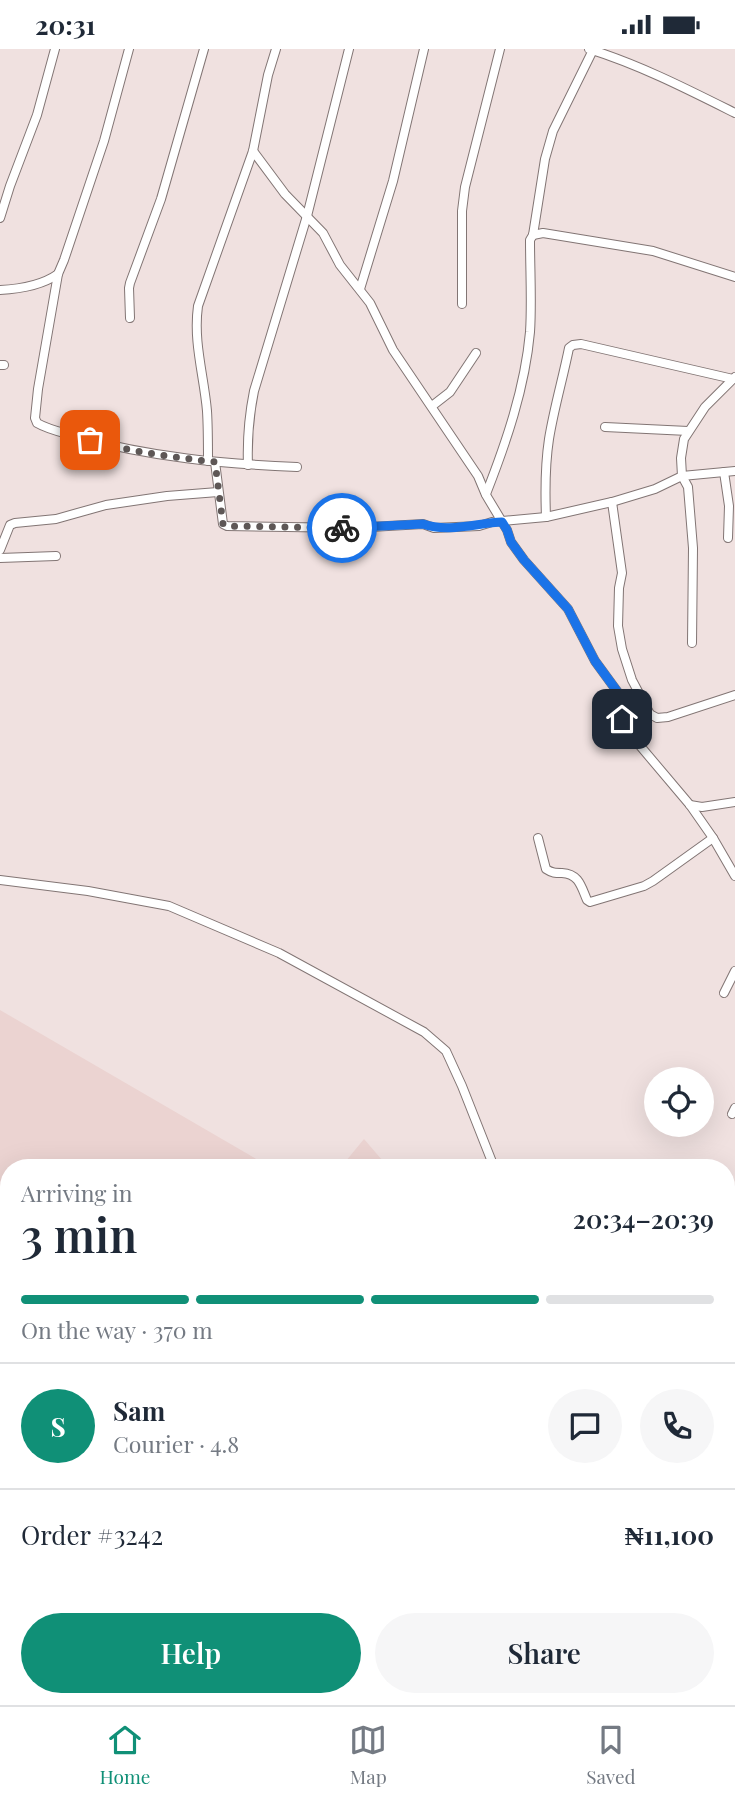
<!DOCTYPE html>
<html lang="en">
<head>
<meta charset="utf-8">
<style>
  :root { --surface:#fff; --page:#f6f6f7; --text:#1f2937; --muted:#747a83; --line:#e0e1e3; --accent:#109077 }
  body { margin:0; font-family:"Playfair Display",serif; background:var(--page); color:var(--text); height:100vh; display:flex; flex-direction:column; font-size:26px; white-space:nowrap }
  * { box-sizing:border-box; margin:0 }
  p { font-size:23px; color:var(--muted) }
  .icon { flex:none; width:38px; height:38px; fill:none; stroke:currentColor; stroke-width:2; stroke-linecap:round; stroke-linejoin:round }
  .map { position:relative; flex:1; overflow:hidden }
  .details { position:absolute; left:0px; top:1110px; width:735px; height:548px; display:flex; flex-direction:column; background:var(--surface); border-radius:28px 28px 0 0; box-shadow:0 7px 28px #0002 }
  .details>* { flex:none }
  .buttons { position:absolute; left:644px; top:1018px; display:grid; gap:14px }
  .buttons a { display:grid; place-items:center; width:70px; height:70px; border-radius:50%; background:var(--surface); box-shadow:0 7px 28px #0002; font-size:35px }
  .pin { position:absolute; display:grid; place-items:center; width:60px; height:60px; color:#fff; margin:-30px; border-radius:14px; box-shadow:0 4px 10px #0006 }
  .courier { position:absolute; display:grid; place-items:center; width:70px; height:70px; margin:-35px; border:5px solid #1a73e8; border-radius:50%; background:#fff; color:#222; box-shadow:0 2px 9px #0007 }
  .headline em { font-style:normal; font-weight:600 }
  .headline div { display:flex; flex-direction:column-reverse }
  .headline { display:flex; align-items:center; justify-content:space-between; height:119px; padding:0 21px }
  h1 { font-size:46px; font-weight:600; line-height:52px }
  .bar { display:grid; grid-template-columns:repeat(4,1fr); gap:10px 7px; align-content:center; height:84px; padding:0 21px }
  .bar i { height:9px; border-radius:5px; background:var(--line) }
  .bar .on { background:var(--accent) }
  .bar p { grid-column:span 4 }
  .line { display:flex; align-items:center; gap:18px; padding:0 21px; border-top:2px solid var(--line) }
  .line div { flex:1 }
  .round { display:grid; place-items:center; flex:none; width:74px; height:74px; border-radius:37px; background:var(--page) }
  .action { display:flex; gap:14px; margin-top:auto; padding:14px 21px }
  .action a { flex:1; height:80px; border-radius:42px; background:var(--accent); color:#fff; font-size:28px; font-weight:600; line-height:80px; text-align:center }
  .action a+a { background:var(--page); color:var(--text) }
  .status { display:flex; justify-content:space-between; align-items:center; height:49px; padding:0 35px; background:var(--surface); direction:ltr }
  .status svg { height:19px; fill:currentColor }
  .dock { display:flex; justify-content:space-around; align-items:center; height:98px; border-top:2px solid var(--line); background:var(--surface); font-size:19px; color:var(--muted) }
  .dock a { display:grid; justify-items:center; gap:4px }
  .dock .on { color:var(--accent) }
  .map>svg:first-child { display:block }
  .built { fill:#ebd3d1 }
  .forest { fill:#b59c6c }
  .lines { fill:none; stroke-linecap:round; stroke-linejoin:round }
  .minor-casing { stroke:#827574; stroke-width:10 }
  .minor { stroke:#fff; stroke-width:8 }
  .done { stroke:#5e5756; stroke-width:7; stroke-dasharray:0 12.6 }
  .route { stroke:#1a73e8; stroke-width:9 }
</style>
</head>
<body>
<div class="status"><b>20:31</b><svg viewBox="0 0 49 12"><path d="M0 12V9h3v3zM5 12V6h3v6zM10 12V3h3v9zM15 12V0h3v12zM26 1h20v11H26zM47 4h2v5h-2z"/></svg></div>
<div class="map">
<svg width="735" height="1656" viewBox="0 0 735 1656">
  <rect width="100%" height="100%" fill="#f0e1e0"/>
  <g class="built">
    <polygon points="0,961 270,1118 9,1118 9,1648 358,1649 354,1656 0,1656"/>
    <polygon points="364,1090 388,1118 341,1118"/>
  </g>
  <g class="forest">
    <polygon points="735,1229 735,1472 726,1466 726,1235"/>
    <polygon points="726,1556 735,1561 735,1656 422,1656 431,1648 726,1648"/>
  </g>
  <g class="lines">
    <g class="minor-casing">
      <g id="minor">
        <path d="M129,0L104,92L64,211L58,225L38,340L35,369L37,374C49,381 65,384 78,388C150,408 223,415 297,418"/>
        <path d="M589,0C640,16 687,40 735,64"/>
        <polyline points="253,102 285,145 323,184 340,216 370,254 393,301 478,427 486,446 507,481 511,493 524,511 568,560 595,612 622,649 622,670 625,679 690,756 713,789 735,827"/>
        <polyline points="0,169 10,137 37,66 55,0"/>
        <polyline points="533,186 543,184 653,202 735,228"/>
        <polyline points="360,240 393,132 424,0"/>
        <path d="M0,241C20,240 41,237 58,225"/>
        <polyline points="462,255 462,162 465,138 500,0"/>
        <polyline points="130,269 129,239 130,234 161,150 204,0"/>
        <polyline points="0,316 4,316"/>
        <polyline points="432,357 450,343 476,304"/>
        <polyline points="605,378 688,382"/>
        <path d="M208,412C208,395 208,378 207,362C204,327 193,293 198,257L253,102L268,26L276,0"/>
        <polyline points="215,413 223,475 227,477 353,479 423,475 434,479 479,477 492,473 546,468 612,453 655,440 682,427 735,422"/>
        <path d="M248,416C247,390 249,367 254,342L307,167L349,0"/>
        <polyline points="724,423 729,457 728,489"/>
        <path d="M486,445C506,394 525,339 530,283C532,253 530,222 530,191L533,186L545,110L553,82L593,1"/>
        <polyline points="612,453 622,524 619,539 618,577 622,600 632,631 650,665 657,669 668,668 735,646"/>
        <path d="M546,468C545,442 545,416 549,390C554,359 563,329 569,299L573,296L581,295L733,330"/>
        <polyline points="0,501 10,476 15,474 56,470 106,456 167,447 218,443"/>
        <polyline points="0,509 56,507"/>
        <polyline points="692,594 693,499 688,438 682,427 681,409 684,390 705,358 735,328"/>
        <polyline points="690,756 702,758 735,753"/>
        <path d="M538,789L546,820C552,824 555,824 562,824C579,825 581,837 587,851L590,853L644,837L653,832L713,789"/>
        <polyline points="0,831 88,842 169,857 279,904 424,983 446,1002 462,1037 494,1118"/>
        <polyline points="724,944 735,922"/>
        <polyline points="732,1065 735,1059"/>
        <polyline points="0,1254 9,1243"/>
        <polyline points="0,1322 5,1324"/>
        <polyline points="0,1488 9,1474"/>
        <polyline points="726,1488 735,1494"/>
        <polyline points="44,1656 52,1648"/>
      </g>
    </g>
    <use href="#minor" class="minor"/>
  </g>
  <g class="lines">
    <path class="done" d="M90,391C131,403 172,408 215,413L223,475L227,477L342,479"/>
    <path class="route" d="M342,479L423,475C448,484 477,474 502,473L507,481L511,493L524,511L568,560L595,612L622,649V670"/>
  </g>
</svg>
<div class="buttons">
<a><svg class="icon" aria-label="locate" viewBox="0 0 24 24"><circle cx="12" cy="12" r="6"/><path d="M12 2v4M12 18v4M2 12h4M18 12h4"/></svg></a>
</div>
<div class="pin" style="left:90px;top:391px;background:#ea580c"><svg class="icon" aria-label="bag" viewBox="0 0 24 24"><path d="M5 8h14l-1 12H6zM9 8a3 3 0 0 1 6 0"/></svg></div>
<div class="pin" style="left:622px;top:670px;background:#1f2937"><svg class="icon" aria-label="home" viewBox="0 0 24 24"><path d="M3 11l9-7 9 7M6 9v11h12V9"/></svg></div>
<div class="courier" style="left:342px;top:479px"><svg class="icon" aria-label="bike" viewBox="0 0 24 24"><circle cx="6" cy="16" r="4"/><circle cx="18" cy="16" r="4"/><path d="M6 16l4-8h5l3 8M10 8l3 8H6M13 5h3"/></svg></div>
<section class="details">
<div class="headline"><div><h1>3 min</h1><p>Arriving in</p></div><em>20:34–20:39</em></div>
<div class="bar"><i class="on"></i><i class="on"></i><i class="on"></i><i></i><p>On the way · 370 m</p></div>
<div class="line" style="height:126px"><b class="round" style="background:var(--accent);color:#fff">S</b><div><b>Sam</b><p>Courier · 4.8</p></div><a class="round"><svg class="icon" aria-label="chat" viewBox="0 0 24 24"><path d="M4 5h16v11H9l-5 4z"/></svg></a><a class="round"><svg class="icon" aria-label="phone" viewBox="0 0 24 24"><path d="M5 4h4l2 5-3 2q2 4 5 5l2-3 5 2v4C11 20 4 13 5 4z"/></svg></a></div>
<div class="line" style="height:91px"><div>Order #3242</div><b>₦11,100</b></div>
<div class="action"><a>Help</a><a>Share</a></div>
</section>
</div>
<nav class="dock">
<a class="on"><svg class="icon" aria-label="home" viewBox="0 0 24 24"><path d="M3 11l9-7 9 7M6 9v11h12V9"/></svg>Home</a>
<a><svg class="icon" aria-label="map" viewBox="0 0 24 24"><path d="M3 6l6-2 6 2 6-2v14l-6 2-6-2-6 2zM9 4v14M15 6v14"/></svg>Map</a>
<a><svg class="icon" aria-label="saved" viewBox="0 0 24 24"><path d="M7 4h10v16l-5-4-5 4z"/></svg>Saved</a>
</nav>
</body>
</html>
